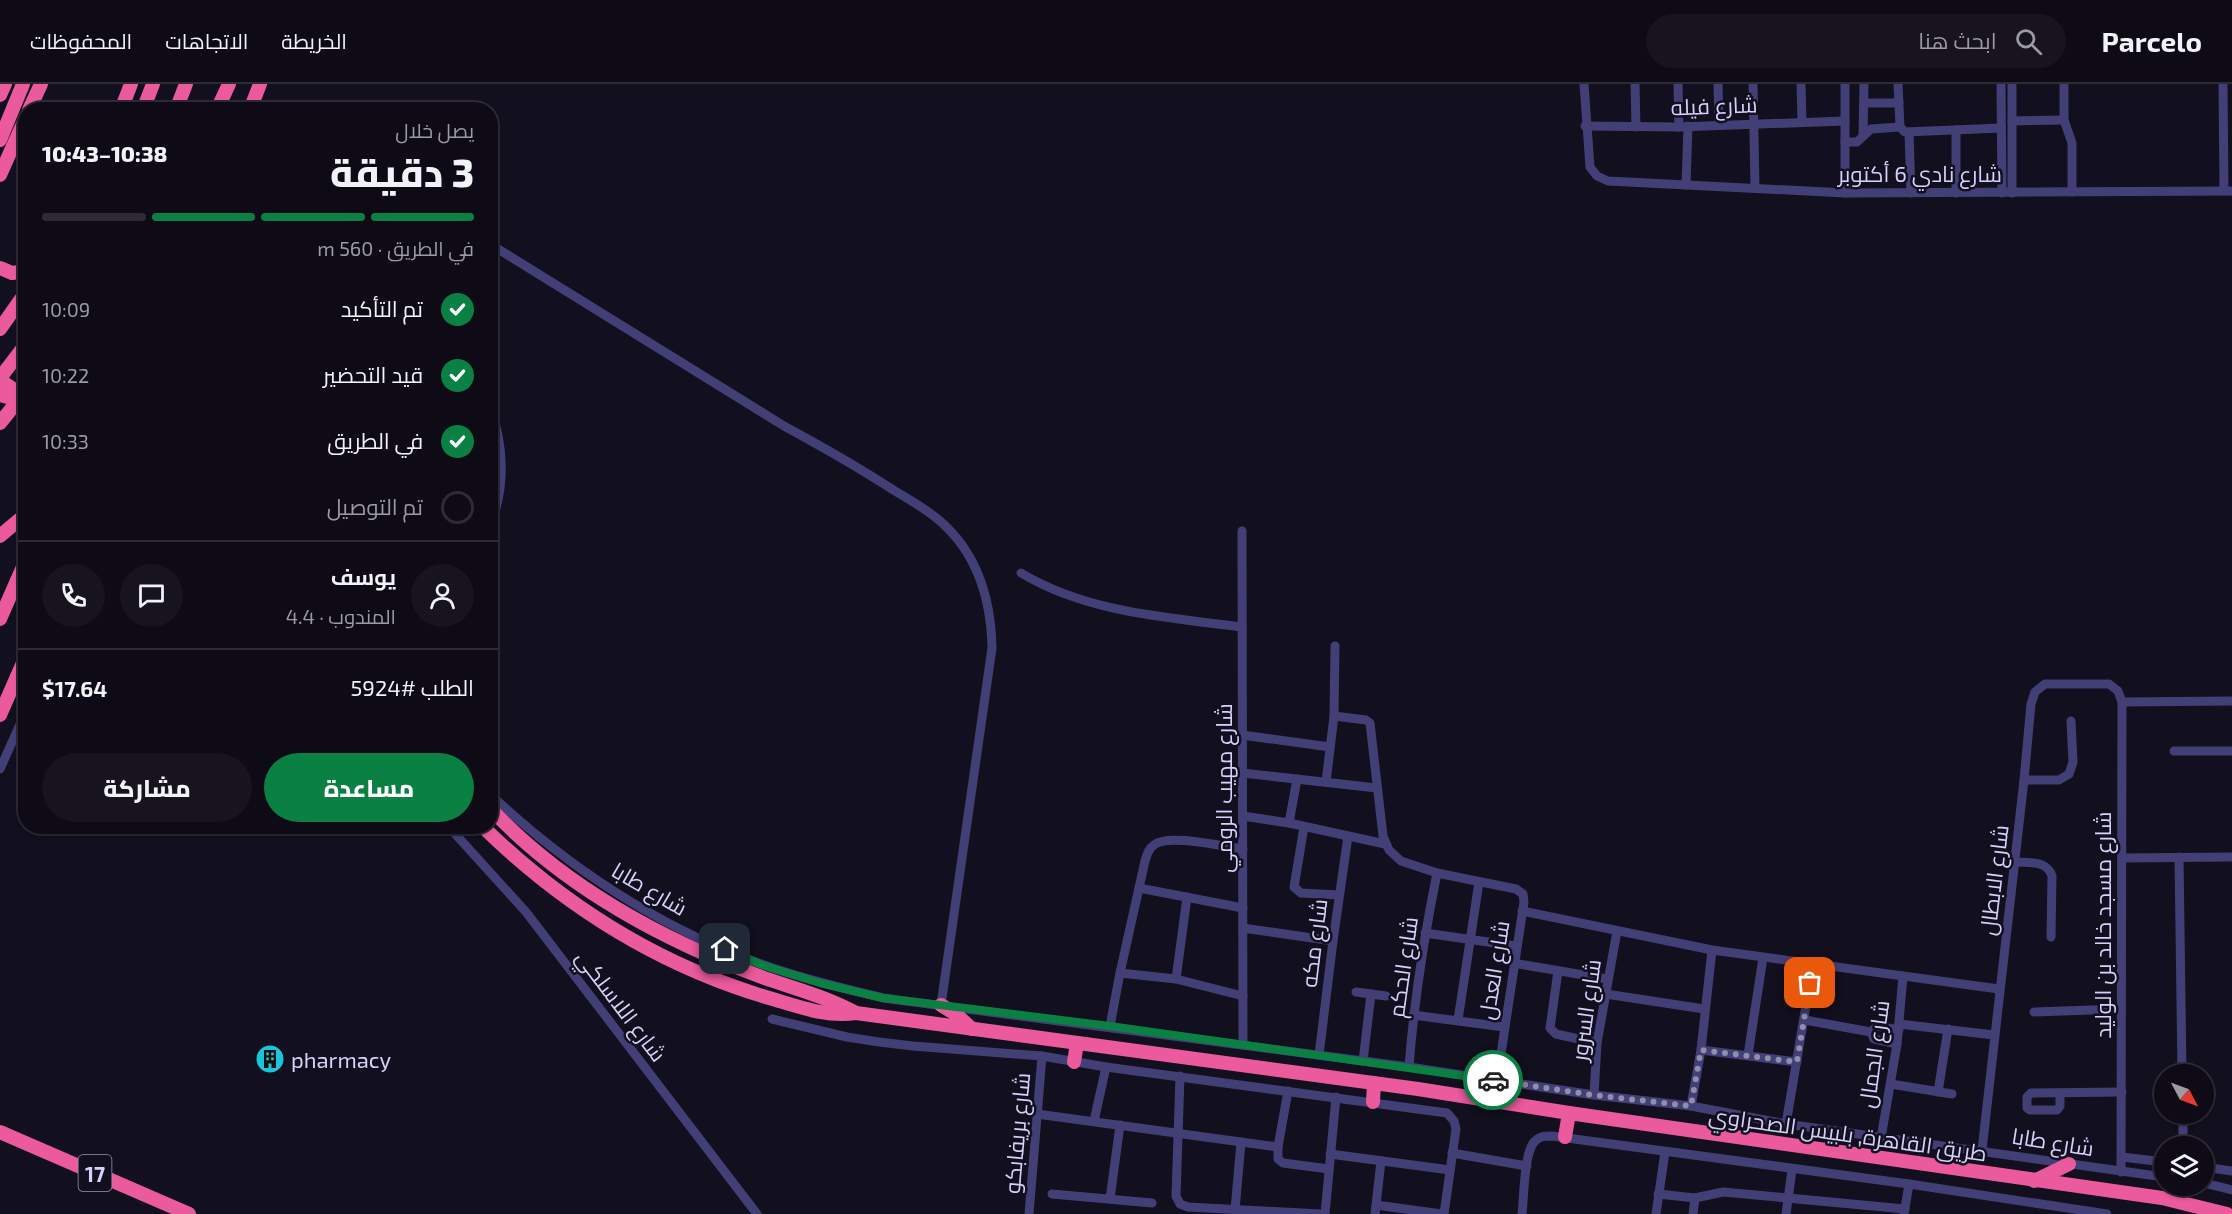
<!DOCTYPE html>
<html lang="ar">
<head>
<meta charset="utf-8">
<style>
  :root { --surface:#0e0b16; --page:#17141f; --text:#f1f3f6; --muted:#9b9ba1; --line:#2e2b35; --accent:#0b8043 }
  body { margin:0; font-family:"Exo 2",Cairo,sans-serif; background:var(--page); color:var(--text); direction:rtl; height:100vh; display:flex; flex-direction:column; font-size:22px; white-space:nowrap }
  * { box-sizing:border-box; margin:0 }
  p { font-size:20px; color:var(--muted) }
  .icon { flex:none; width:33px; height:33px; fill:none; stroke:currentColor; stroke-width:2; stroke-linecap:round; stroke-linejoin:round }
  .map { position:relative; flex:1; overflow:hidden; direction:ltr }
  .details { position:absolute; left:18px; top:18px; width:480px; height:732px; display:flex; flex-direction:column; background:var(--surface); border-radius:24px; box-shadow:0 2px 4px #0004,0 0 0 2px var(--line); direction:rtl }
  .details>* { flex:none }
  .needle { width:39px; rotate:131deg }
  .buttons { position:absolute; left:2154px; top:980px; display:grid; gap:12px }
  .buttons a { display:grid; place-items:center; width:60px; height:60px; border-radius:50%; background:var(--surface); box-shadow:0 2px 4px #0004,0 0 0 2px var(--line); font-size:30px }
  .pin { position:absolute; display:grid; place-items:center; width:51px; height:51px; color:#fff; margin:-26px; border-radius:12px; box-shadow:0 3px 9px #0006 }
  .courier { position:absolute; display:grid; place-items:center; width:60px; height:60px; margin:-30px; border:4px solid #0b8043; border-radius:50%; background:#fff; color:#222; box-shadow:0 2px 8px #0007 }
  .overview em { font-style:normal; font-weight:800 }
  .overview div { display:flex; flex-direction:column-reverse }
  .overview { display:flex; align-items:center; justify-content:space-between; height:102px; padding:0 24px }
  h1 { font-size:39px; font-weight:800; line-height:45px }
  .bar { display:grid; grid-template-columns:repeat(4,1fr); gap:9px 6px; align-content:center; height:72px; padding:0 24px }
  .bar i { height:8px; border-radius:4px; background:var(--line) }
  .bar .active { background:var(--accent) }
  .bar p { grid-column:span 4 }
  .line { display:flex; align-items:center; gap:15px; padding:0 24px; border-top:2px solid var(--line) }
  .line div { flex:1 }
  .round { display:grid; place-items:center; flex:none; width:63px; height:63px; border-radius:32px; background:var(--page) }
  ol { padding:0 24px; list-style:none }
  li { display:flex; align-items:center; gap:18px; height:66px }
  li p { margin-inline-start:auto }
  li .icon { padding:6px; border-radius:50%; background:var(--accent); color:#fff; stroke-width:4 }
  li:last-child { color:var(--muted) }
  li i { width:33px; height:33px; border:3px solid var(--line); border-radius:50% }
  .cta { display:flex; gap:12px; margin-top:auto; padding:12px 24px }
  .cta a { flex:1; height:69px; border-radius:36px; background:var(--accent); color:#fff; font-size:24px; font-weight:800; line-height:69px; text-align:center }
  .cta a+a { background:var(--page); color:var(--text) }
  header { display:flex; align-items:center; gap:36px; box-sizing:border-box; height:84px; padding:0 30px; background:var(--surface); border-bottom:2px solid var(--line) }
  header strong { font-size:28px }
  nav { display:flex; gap:33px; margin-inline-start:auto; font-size:21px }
  .search { width:420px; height:54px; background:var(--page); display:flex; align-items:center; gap:15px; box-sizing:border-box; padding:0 21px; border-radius:33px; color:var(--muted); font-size:22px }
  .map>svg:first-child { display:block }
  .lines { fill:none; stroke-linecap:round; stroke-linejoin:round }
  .minor { stroke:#423f77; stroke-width:9 }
  .highway { stroke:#eb5a9d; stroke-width:14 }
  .highway-bridge { stroke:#eb5a9d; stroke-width:14 }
  .done { stroke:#918dad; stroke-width:6; stroke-dasharray:0 10.8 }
  .route { stroke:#0b8043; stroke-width:8 }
  .labels { text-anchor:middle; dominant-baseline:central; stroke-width:5; stroke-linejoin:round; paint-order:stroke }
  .shield { fill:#120f1e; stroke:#9b97b8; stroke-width:1.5 }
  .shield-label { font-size:21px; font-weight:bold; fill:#d6d1fa }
  .street-label { font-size:22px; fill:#d6d1fa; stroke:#120f1e }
  .poi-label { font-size:22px; fill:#d6d1fa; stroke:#120f1e; text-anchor:start }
</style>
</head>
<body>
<header>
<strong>Parcelo</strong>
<div class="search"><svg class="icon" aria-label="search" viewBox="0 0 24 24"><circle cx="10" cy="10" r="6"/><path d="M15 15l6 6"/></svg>ابحث هنا</div>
<nav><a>الخريطة</a><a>الاتجاهات</a><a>المحفوظات</a></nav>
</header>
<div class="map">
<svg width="2232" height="1130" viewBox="0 0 2232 1130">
  <rect width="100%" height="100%" fill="#120f1e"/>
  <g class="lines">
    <g class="minor">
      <polyline points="1584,0 1590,83 1597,92 1608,97 1845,109 2232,107"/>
      <polyline points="1635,0 1636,43"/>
      <polyline points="1678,0 1679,43"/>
      <polyline points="1718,0 1719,41"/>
      <polyline points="1753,0 1755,104"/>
      <polyline points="1801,0 1802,37"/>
      <polyline points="1845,0 1845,109"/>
      <polyline points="1898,0 1900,43 1905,48 2001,44"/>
      <polyline points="2001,0 2002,109"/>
      <polyline points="2012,0 2012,109"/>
      <polyline points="2064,0 2064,36 2072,59 2072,108"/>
      <polyline points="2223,0 2224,107"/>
      <polyline points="1864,19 1899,19"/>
      <polyline points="2012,37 2064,36"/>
      <polyline points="1585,42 1679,43 1845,37"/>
      <polyline points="1956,46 1956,109"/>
      <polyline points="1909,48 1911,109"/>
      <polyline points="1863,51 1864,0"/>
      <polyline points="1845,58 1857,58 1871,45 1900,43"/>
      <polyline points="1686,101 1688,42"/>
      <path d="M490,160L784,342C819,361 853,380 887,402C904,413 924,423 940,437C977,469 991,516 992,564L941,921"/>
      <path d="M490,321C504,363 506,401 490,443"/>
      <polyline points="1242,447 1243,961"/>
      <path d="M1021,489C1088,529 1166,533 1242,543"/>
      <polyline points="2122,618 2232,617"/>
      <polyline points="1334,632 1366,636 1370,639 1383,752 1389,766 1401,777 1437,789 1516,805 1523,810 1524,818 1497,996"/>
      <polyline points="1242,651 1330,663"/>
      <polyline points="2174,667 2232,667"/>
      <polyline points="0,685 26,627"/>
      <polyline points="1242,689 1377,704"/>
      <polyline points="2024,696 2059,696 2069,690 2073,678 2071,637"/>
      <polyline points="1326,698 1334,632 1335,562"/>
      <path d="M490,710C569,784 662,845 764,881C803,895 842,904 883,914L1409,983L1594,1011L1691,1022L1786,1040L2164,1093"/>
      <polyline points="1243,732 1289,739 1385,760"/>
      <polyline points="1289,739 1297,695"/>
      <polyline points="448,742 526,828 757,1130"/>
      <polyline points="1304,743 1294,803 1301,809 1339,811"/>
      <polyline points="2179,773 2182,990"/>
      <polyline points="2122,774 2232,773"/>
      <path d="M2014,778C2029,779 2047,776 2052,792L2051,853"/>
      <polyline points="1139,804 1243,824"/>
      <polyline points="1522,827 1712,866 1999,905"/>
      <polyline points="1243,844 1333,857"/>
      <polyline points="1425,849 1516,862"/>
      <polyline points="1513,879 1607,895"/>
      <polyline points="1558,887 1550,944 1556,950 1597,959"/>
      <polyline points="1176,895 1187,813"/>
      <polyline points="1356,908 1386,912"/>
      <polyline points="1606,910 1704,925"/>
      <path d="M1243,912L1176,895L1120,889L1145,777C1147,771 1148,765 1154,761C1168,749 1224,763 1243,765"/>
      <polyline points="2034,928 2121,925"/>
      <polyline points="1413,931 1504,943"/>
      <polyline points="772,935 847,953 879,958 913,962 1042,972 1106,983 1447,1029 1454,1037 1456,1045 1444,1130"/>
      <polyline points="1458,936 1479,798"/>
      <polyline points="1805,936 1871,948"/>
      <polyline points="1899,940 1994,951"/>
      <polyline points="1110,942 1120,889"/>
      <polyline points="1871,948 1874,955 1897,960"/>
      <polyline points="1871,948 1877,942 1899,946"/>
      <polyline points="1701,966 1797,978"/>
      <polyline points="1319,971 1333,857 1348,752"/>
      <polyline points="1748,971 1763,874"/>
      <polyline points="1363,977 1371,910"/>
      <path d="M1409,983C1414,917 1424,853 1437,789"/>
      <polyline points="1180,992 1176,1112 1180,1120 1188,1123 1321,1130"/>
      <polyline points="1891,1000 1952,1010"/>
      <polyline points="1288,1007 1278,1063 1278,1075 1283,1079 1329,1085"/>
      <polyline points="1938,1008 1948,945"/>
      <polyline points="2060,1009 2060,1022 2057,1026 2030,1026 2027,1024 2027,1013 2031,1009 2122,1008"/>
      <polyline points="1594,1011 1597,959 1617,847"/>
      <polyline points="1691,1022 1701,966 1712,866"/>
      <polyline points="2183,1029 2183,1062"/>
      <polyline points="1037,1030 1278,1063"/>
      <polyline points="1094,1037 1106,983"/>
      <polyline points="1786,1040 1813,880"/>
      <polyline points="1881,1054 1897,960 1903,892"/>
      <polyline points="1982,1066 2024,696 2031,620 2035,608 2045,600 2109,600 2118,607 2122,618 2121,1088"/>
      <polyline points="1452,1069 1527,1082"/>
      <polyline points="1330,1070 1450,1086"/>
      <polyline points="2122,1073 2164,1078"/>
      <polyline points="2204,1083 2232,1087"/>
      <polyline points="2204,1099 2232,1106"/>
      <polyline points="1052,1110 1152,1119"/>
      <polyline points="1658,1110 1695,1114 1723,1108 1905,1125"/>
      <polyline points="1110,1115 1120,1041"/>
      <polyline points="1376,1121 1442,1130"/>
      <polyline points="1235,1126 1241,1058"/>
      <polyline points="1029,1130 1042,972"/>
      <polyline points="1325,1130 1336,1013"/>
      <polyline points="1375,1130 1381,1077"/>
      <path d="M1522,1130C1524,1113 1524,1070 1534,1058C1539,1052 1545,1052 1552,1052L1909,1100L2107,1130"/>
      <polyline points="1656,1130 1665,1068"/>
      <polyline points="1693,1130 1695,1114"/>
      <polyline points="1786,1130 1792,1086"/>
      <polyline points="1904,1130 1909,1100"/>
    </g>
    <g class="highway">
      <polyline points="0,11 5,0"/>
      <polyline points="29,26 41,0"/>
      <polyline points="121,26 131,0"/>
      <polyline points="143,26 153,0"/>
      <polyline points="176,26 186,0"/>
      <polyline points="217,26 229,0"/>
      <polyline points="250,26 260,0"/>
      <polyline points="0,56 23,0"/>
      <polyline points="0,91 26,33"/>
      <polyline points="0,184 12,189 26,187"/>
      <polyline points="0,245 26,208"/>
      <polyline points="0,294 26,260"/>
      <polyline points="0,339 25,308"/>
      <polyline points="0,452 26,430"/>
      <polyline points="0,535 26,476"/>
      <polyline points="0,631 26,572"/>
      <path d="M490,724C562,801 661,855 759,892C792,904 825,912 856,929"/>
      <path d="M482,742C566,824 663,884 776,916C802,924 828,933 856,929L1418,1005L1569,1029L2162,1114L2227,1130"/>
      <polyline points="941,921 957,931 972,945"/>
      <polyline points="1074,978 1077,959"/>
      <polyline points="1373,1018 1374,999"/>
      <polyline points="0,1048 189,1130"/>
      <polyline points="1565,1053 1569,1029"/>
      <polyline points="2034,1097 2069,1080"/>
    </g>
    <g class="highway-bridge">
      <polyline points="0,296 26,314"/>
      <polyline points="0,311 23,317"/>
    </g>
  </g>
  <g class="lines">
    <polyline class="done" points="1493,996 1593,1011 1691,1022 1701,966 1797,978 1810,899"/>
    <polyline class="route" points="725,865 762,881 820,899 883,914 1110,942 1493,996"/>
  </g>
  <defs>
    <g id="building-disc" transform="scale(1.5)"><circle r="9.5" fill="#1ac5dc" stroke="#120f1e"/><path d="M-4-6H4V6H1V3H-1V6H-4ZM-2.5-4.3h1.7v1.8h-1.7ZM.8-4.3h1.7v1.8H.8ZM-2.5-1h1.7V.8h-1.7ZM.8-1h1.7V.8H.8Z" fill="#111"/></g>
  </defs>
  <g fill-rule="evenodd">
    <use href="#building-disc" x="270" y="975"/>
  </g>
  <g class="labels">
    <rect class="shield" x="78.5" y="1071" width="33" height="36" rx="4.5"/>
    <g class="shield-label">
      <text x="95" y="1089">17</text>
    </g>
    <g class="street-label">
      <text transform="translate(1714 21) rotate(-2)">شارع فيله</text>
      <text x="1920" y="89">شارع نادي 6 أكتوبر</text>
      <text transform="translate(1223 704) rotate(-90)">شارع مهيب الرومي</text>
      <text transform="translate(1993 796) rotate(-83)">شارع الابطال</text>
      <text transform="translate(650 804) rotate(30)">شارع طابا</text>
      <text transform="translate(2102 841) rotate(-90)">شارع مسجد خالد بن الوليد</text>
      <text transform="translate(1313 859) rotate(-83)">شارع مكه</text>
      <text transform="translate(1402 883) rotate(-82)">شارع الحكم</text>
      <text transform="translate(1493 886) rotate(-81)">شارع العدل</text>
      <text transform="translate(622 921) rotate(53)">شارع اللاسلكي</text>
      <text transform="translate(1585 926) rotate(-82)">شارع السرور</text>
      <text transform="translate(1873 970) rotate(-82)">شارع الجمال</text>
      <text transform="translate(1016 1049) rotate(-85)">شارع بريفابكو</text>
      <text transform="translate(1848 1049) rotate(8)">طريق القاهرة, بلبيس الصحراوي</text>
      <text transform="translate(2053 1057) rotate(9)">شارع طابا</text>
    </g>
    <g class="poi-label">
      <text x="291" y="975">pharmacy</text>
    </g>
  </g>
</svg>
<div class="buttons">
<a><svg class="needle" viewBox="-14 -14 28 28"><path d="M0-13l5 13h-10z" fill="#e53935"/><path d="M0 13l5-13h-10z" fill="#9b9ba1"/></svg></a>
<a><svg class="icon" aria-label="layers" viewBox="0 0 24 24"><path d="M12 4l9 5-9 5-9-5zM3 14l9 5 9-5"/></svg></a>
</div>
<div class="pin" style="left:1810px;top:899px;background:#ea580c"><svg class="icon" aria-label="bag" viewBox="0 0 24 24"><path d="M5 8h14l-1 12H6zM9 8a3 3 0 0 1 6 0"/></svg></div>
<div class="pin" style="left:725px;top:865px;background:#1f2937"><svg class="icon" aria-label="home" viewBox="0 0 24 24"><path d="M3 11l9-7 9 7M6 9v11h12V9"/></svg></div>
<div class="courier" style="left:1493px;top:996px"><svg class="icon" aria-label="car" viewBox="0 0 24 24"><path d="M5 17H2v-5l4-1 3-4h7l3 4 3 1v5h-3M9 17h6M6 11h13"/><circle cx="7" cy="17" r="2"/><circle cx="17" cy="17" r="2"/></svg></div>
<section class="details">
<div class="overview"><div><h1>3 دقيقة</h1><p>يصل خلال</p></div><em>10:38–10:43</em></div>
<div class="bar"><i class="active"></i><i class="active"></i><i class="active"></i><i></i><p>في الطريق · 560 m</p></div>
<ol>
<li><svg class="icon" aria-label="check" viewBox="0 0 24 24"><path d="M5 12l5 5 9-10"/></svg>تم التأكيد<p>10:09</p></li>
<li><svg class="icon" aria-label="check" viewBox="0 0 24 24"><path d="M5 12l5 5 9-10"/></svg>قيد التحضير<p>10:22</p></li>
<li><svg class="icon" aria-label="check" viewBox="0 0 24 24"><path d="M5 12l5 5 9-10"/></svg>في الطريق<p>10:33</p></li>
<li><i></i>تم التوصيل</li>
</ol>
<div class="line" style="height:108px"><a class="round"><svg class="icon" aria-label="person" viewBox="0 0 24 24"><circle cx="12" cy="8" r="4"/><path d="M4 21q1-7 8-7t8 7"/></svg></a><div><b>يوسف</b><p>المندوب · 4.4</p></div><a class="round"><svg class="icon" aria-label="chat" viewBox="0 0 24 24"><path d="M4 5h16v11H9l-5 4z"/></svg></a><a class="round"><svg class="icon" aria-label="phone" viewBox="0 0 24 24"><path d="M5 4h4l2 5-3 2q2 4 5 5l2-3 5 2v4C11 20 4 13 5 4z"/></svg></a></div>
<div class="line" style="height:78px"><div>الطلب #5924</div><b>$17.64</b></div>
<div class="cta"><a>مساعدة</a><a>مشاركة</a></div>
</section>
</div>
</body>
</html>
